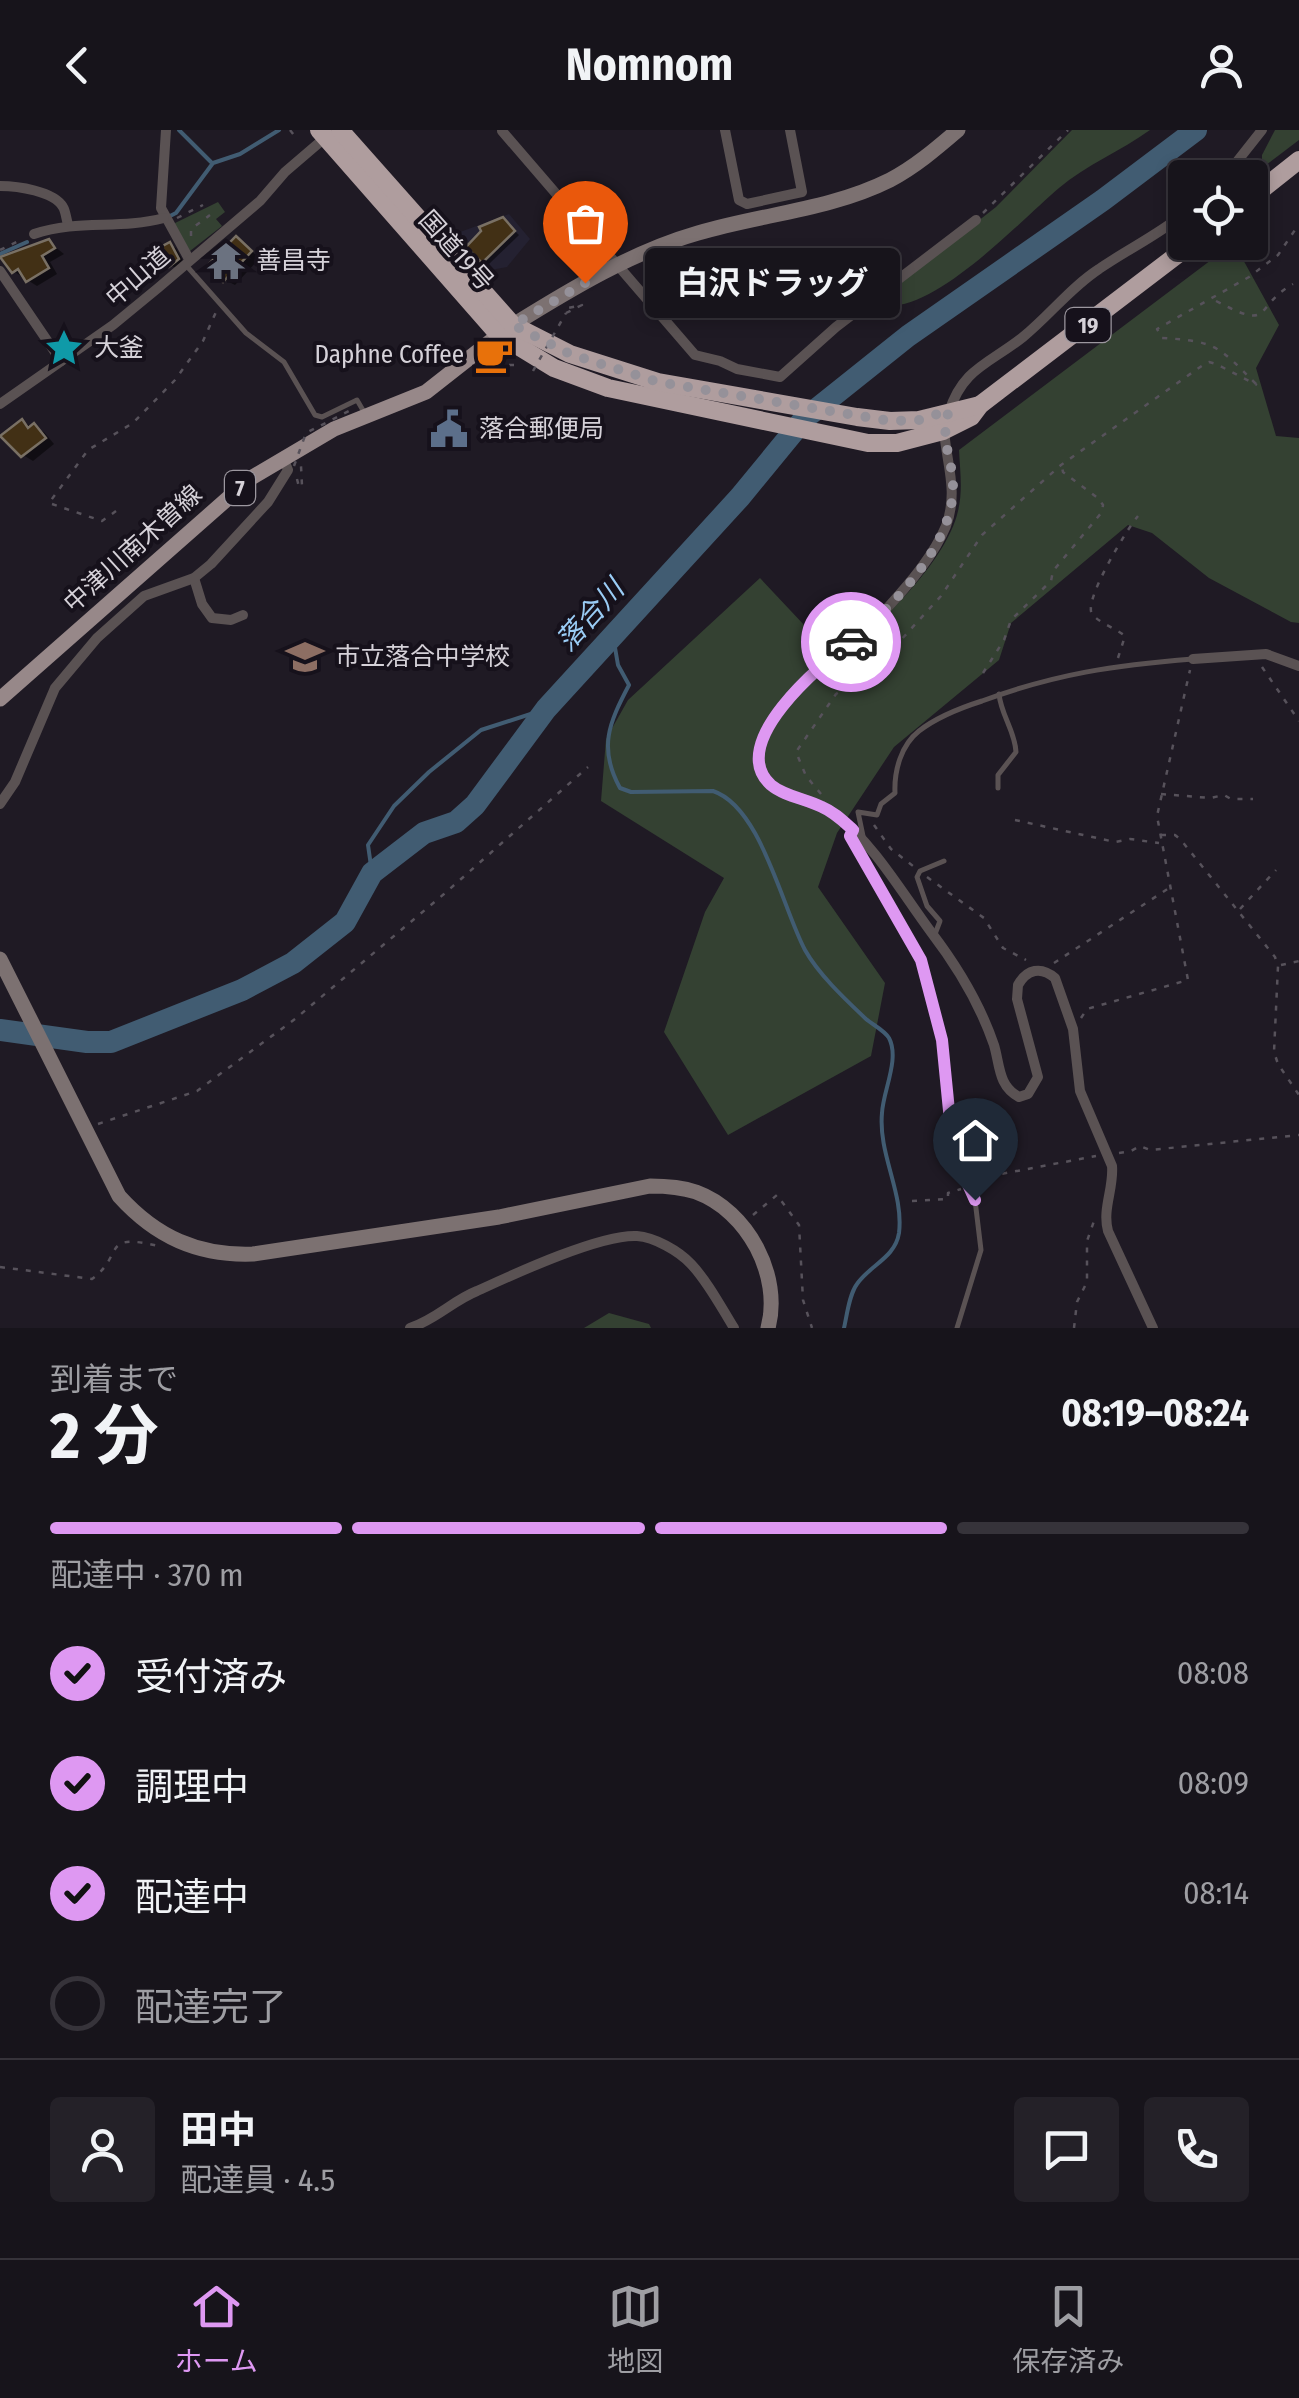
<!DOCTYPE html>
<html lang="ja">
<head>
<meta charset="utf-8">
<style>
  :root { --surface:#17141b; --page:#242128; --text:#f1f3f6; --muted:#9e9ea3; --line:#36333a; --accent:#de98f2 }
  body { margin:0; font-family:"Fira Sans Condensed","Noto Sans JP",sans-serif; background:var(--page); color:var(--text); height:100vh; display:flex; flex-direction:column; font-size:38px; white-space:nowrap }
  * { box-sizing:border-box; margin:0 }
  p { font-size:32px; color:var(--muted) }
  .icon { flex:none; width:55px; height:55px; fill:none; stroke:currentColor; stroke-width:2; stroke-linecap:round; stroke-linejoin:round }
  .map { position:relative; height:1198px; overflow:hidden }
  .drawer { display:flex; flex-direction:column; background:var(--surface); flex:1 }
  .drawer>* { flex:none }
  .controls { position:absolute; left:1168px; top:30px; display:grid; gap:20px }
  .controls a { display:grid; place-items:center; width:100px; height:100px; border-radius:10px; background:var(--surface); box-shadow:0 5px 15px #0003,0 0 0 2px var(--line); font-size:50px }
  .pin { position:absolute; display:grid; place-items:center; width:85px; height:85px; color:#fff; margin:-102px -42px; border-radius:50% 50% 50% 0; rotate:-45deg; box-shadow:0 0 10px #0007 }
  .pin .icon { rotate:45deg }
  .courier { position:absolute; display:grid; place-items:center; width:100px; height:100px; margin:-50px; border:8px solid #de98f2; border-radius:50%; background:#fff; color:#222; box-shadow:0 2px 12px #0007 }
  .bubble { position:absolute; height:70px; border-radius:10px; background:var(--surface); box-shadow:0 5px 15px #0003,0 0 0 2px var(--line); font-size:32px; font-weight:700; line-height:70px; text-align:center }
  .summary em { font-style:normal; font-weight:700 }
  .summary div { display:flex; flex-direction:column-reverse }
  .summary { display:flex; align-items:center; justify-content:space-between; height:170px; padding:0 50px }
  h1 { font-size:65px; font-weight:700; line-height:75px }
  .bar { display:grid; grid-template-columns:repeat(4,1fr); gap:15px 10px; align-content:center; height:120px; padding:0 50px }
  .bar i { height:12px; border-radius:8px; background:var(--line) }
  .bar .active { background:var(--accent) }
  .bar p { grid-column:span 4 }
  .line { display:flex; align-items:center; gap:25px; padding:0 50px; border-top:2px solid var(--line) }
  .line div { flex:1 }
  .round { display:grid; place-items:center; flex:none; width:105px; height:105px; border-radius:10px; background:var(--page) }
  ol { padding:0 50px; list-style:none }
  li { display:flex; align-items:center; gap:30px; height:110px }
  li p { margin-inline-start:auto }
  li .icon { padding:10px; border-radius:50%; background:var(--accent); color:#111; stroke-width:4 }
  li:last-child { color:var(--muted) }
  li i { width:55px; height:55px; border:5px solid var(--line); border-radius:50% }
  header { display:flex; justify-content:space-between; align-items:center; height:130px; padding:0 50px; background:var(--surface); font-size:45px; font-weight:700 }
  .tab-bar { display:flex; justify-content:space-around; align-items:center; height:140px; border-top:2px solid var(--line); background:var(--surface); font-size:28px; color:var(--muted) }
  .tab-bar a { display:grid; justify-items:center; gap:5px }
  .tab-bar .active { color:var(--accent) }
  .map>svg:first-child { display:block }
  .commercial { fill:#242131 }
  .green { fill:#344132 }
  .shadow { fill:#0007 }
  .lines { fill:none; stroke-linecap:round; stroke-linejoin:round }
  .stream { stroke:#415c72; stroke-width:4 }
  .river { stroke:#415c72; stroke-width:22 }
  .building { fill:#423015; stroke:#797064; stroke-width:2.5 }
  .path { stroke:#57525b; stroke-width:2.5; stroke-dasharray:5 8; stroke-linecap:butt }
  .lane { stroke:#5a5253; stroke-width:5 }
  .street { stroke:#5a5253; stroke-width:10 }
  .secondary { stroke:#7c7171; stroke-width:15 }
  .primary { stroke:#978889; stroke-width:15 }
  .highway { stroke:#af9d9e; stroke-width:18 }
  .path-bridge { stroke:#57525b; stroke-width:2.5; stroke-dasharray:5 8; stroke-linecap:butt }
  .done { stroke:#959199; stroke-width:10; stroke-dasharray:0 18 }
  .route { stroke:#de98f2; stroke-width:12 }
  .labels { text-anchor:middle; dominant-baseline:central; stroke-width:8; stroke-linejoin:round; paint-order:stroke }
  .shield { fill:#16111b; stroke:#9c979f; stroke-width:2.5 }
  .shield-label { font-size:22px; font-weight:bold; fill:#d5d1d8 }
  .street-label { font-size:25px; fill:#d5d1d8; stroke:#16111b }
  .poi-label { font-size:25px; fill:#d5d1d8; stroke:#16111b; text-anchor:start }
  .water-label { font-size:28px; font-style:italic; fill:#9accf5; stroke:#16111b }
</style>
</head>
<body>
<header><svg class="icon" aria-label="back" viewBox="0 0 24 24"><path d="M15 5l-7 7 7 7"/></svg>Nomnom<svg class="icon" aria-label="person" viewBox="0 0 24 24"><circle cx="12" cy="8" r="4"/><path d="M4 21q1-7 8-7t8 7"/></svg></header>
<div class="map">
<svg width="1299" height="1198" viewBox="0 0 1299 1198">
  <rect width="100%" height="100%" fill="#1f1a24"/>
  <polygon class="commercial" points="509,84 530,109 507,137 486,141 452,105"/>
  <g class="green">
    <path d="M1072,0H1150C1121,21 1086,35 1059,58C1020,91 937,181 884,176L891,159L996,77Z"/>
    <polygon points="1275,0 1299,0 1299,10 1262,38 1262,25"/>
    <polygon points="218,72 225,82 216,89 222,96 190,121 173,94"/>
    <path d="M1231,115H1235L1279,195L1256,238L1276,306L1299,308V493L1291,492L1209,448L1152,403L1128,395L1011,493L999,530L894,617L837,703L818,757L885,853L871,926L728,1005L664,902L705,782L724,748L601,671L606,609L628,570L760,448L837,530C877,497 946,433 958,381C963,361 960,340 959,320Z"/>
    <polygon points="609,1183 649,1194 651,1198 584,1198"/>
  </g>
  <g class="shadow">
    <polygon points="503,90 519,105 489,134 483,131"/>
    <polygon points="236,109 260,128 235,155 225,150"/>
    <polygon points="49,112 64,124 50,132 57,144 37,156 13,141"/>
    <polygon points="170,115 176,118 184,133 177,139 171,135"/>
    <polygon points="22,292 44,302 54,314 33,331 23,325"/>
  </g>
  <g class="lines">
    <g class="stream">
      <polyline points="179,0 211,32"/>
      <polyline points="170,86 176,83 213,33 240,24 279,0"/>
      <polyline points="0,124 27,112"/>
      <path d="M613,506L618,535L629,555C609,593 598,618 620,658L631,662L713,661C761,677 782,777 805,820C819,845 846,870 866,889C873,895 884,900 889,908C900,929 883,961 882,983C878,1024 904,1063 899,1103C895,1128 870,1135 857,1154C849,1165 847,1185 844,1198"/>
      <polyline points="372,743 368,715 394,676 429,642 481,600 546,579"/>
    </g>
    <polyline class="river" points="0,900 87,912 111,912 242,860 293,833 345,792 372,743 424,703 456,692 475,675 546,579 740,367 804,289 908,206 1103,70 1196,0"/>
  </g>
  <g class="building">
    <polygon points="503,87 515,101 482,133 466,117 481,101 479,97"/>
    <polygon points="236,106 252,121 223,152 207,136"/>
    <polygon points="49,109 55,118 42,126 49,138 26,152 18,139 12,143 0,127"/>
    <polygon points="170,112 179,129 169,137 157,119"/>
    <polygon points="22,289 28,298 34,293 46,308 21,327 0,306"/>
  </g>
  <g class="lines">
    <g class="path">
      <polyline points="290,0 297,9"/>
      <polyline points="983,83 1068,0"/>
      <polyline points="177,88 203,75"/>
      <polyline points="191,106 191,99 210,85"/>
      <polyline points="0,120 23,109"/>
      <path d="M1216,171C1275,202 1252,177 1293,154"/>
      <polyline points="566,183 582,175 568,178"/>
      <polyline points="496,235 517,235"/>
      <path d="M1256,254C1219,217 1217,211 1162,208L1157,199L1249,147L1278,125L1299,94"/>
      <polyline points="297,349 299,357 302,356 301,336"/>
      <polyline points="116,381 102,391 49,373 88,320 133,293 175,250 203,211 216,182"/>
      <path d="M1118,528L1125,506C1117,499 1099,493 1092,484C1083,471 1127,399 1138,386"/>
      <polyline points="1262,537 1299,591"/>
      <polyline points="983,543 1004,510 1011,490 1051,451 1053,441 1102,382 1103,375 1099,369 1063,342 1062,337"/>
      <polyline points="821,664 806,646 796,622 836,564 869,545 941,466 982,405 1061,335 1203,235 1209,232 1216,234 1257,255"/>
      <polyline points="1161,664 1210,668 1224,665 1231,669 1253,669"/>
      <polyline points="1015,690 1115,712 1130,709 1159,713"/>
      <polyline points="874,695 891,719 913,736"/>
      <polyline points="1161,705 1175,705 1181,710 1275,827 1278,836 1274,922 1278,934 1299,965"/>
      <polyline points="927,747 984,788 1003,818 1026,830"/>
      <polyline points="1240,779 1276,740"/>
      <polyline points="1054,833 1169,758"/>
      <polyline points="1281,835 1299,831"/>
      <polyline points="1081,888 1087,879 1188,850 1157,686 1190,540"/>
      <polyline points="98,994 197,961 295,889 444,764 588,637"/>
      <polyline points="1119,1023 1131,1021 1140,1016 1150,1020 1299,1005"/>
      <polyline points="978,1053 1001,1044 1096,1026"/>
      <polyline points="912,1071 948,1069 948,1063 961,1059"/>
      <polyline points="753,1085 777,1065 799,1095 803,1170 812,1198"/>
      <path d="M0,1137L92,1149C125,1125 100,1102 158,1116"/>
      <polyline points="1074,1198 1077,1172 1087,1152 1087,1111 1094,1091"/>
    </g>
    <g class="lane">
      <polyline points="185,134 246,203 284,232 315,285 322,287 357,270 364,282"/>
      <path d="M998,658V645L1016,622C1015,601 1001,585 999,564"/>
      <polyline points="853,701 850,706 921,830 942,911 950,1008 975,1070 981,1120 957,1198"/>
      <path d="M863,706L858,682L877,685L881,674L895,663C894,641 901,615 919,601C937,587 960,578 982,571C1055,544 1115,535 1193,529"/>
      <polyline points="935,804 940,791 927,776 917,747 920,741 944,731"/>
    </g>
    <g class="street">
      <polyline points="166,0 161,78 189,129"/>
      <polyline points="725,0 739,70 747,74 802,62 790,0"/>
      <polyline points="502,1 695,225 720,231 737,239 780,247 836,197 976,90"/>
      <polyline points="1224,48 1262,0"/>
      <path d="M0,56C17,56 54,61 63,77C66,82 66,89 68,94"/>
      <path d="M34,104C79,89 119,100 164,88"/>
      <polyline points="0,141 61,231"/>
      <polyline points="0,274 113,195 158,158 260,71 285,42 327,6"/>
      <path d="M949,282C963,238 989,234 1023,207C1050,185 1070,158 1099,139C1128,119 1158,105 1185,83"/>
      <path d="M944,299C946,333 959,361 946,396C934,425 910,453 889,476C856,511 737,588 763,644C775,669 814,669 835,684C874,714 902,763 931,802C957,836 980,874 994,915C1000,935 998,956 1019,967L1028,964L1038,947L1017,869L1018,855C1027,839 1041,836 1055,848L1073,899L1080,961L1112,1036C1114,1058 1102,1079 1108,1101L1153,1198"/>
      <polyline points="194,448 202,474 212,488 231,490 243,485"/>
      <polyline points="1193,529 1266,524 1299,536"/>
      <polyline points="0,674 15,652 55,558 97,508 144,466 194,448 211,434 268,372 288,340 283,328"/>
      <path d="M410,1198C437,1189 452,1171 477,1161C512,1145 600,1104 637,1106C654,1107 679,1121 691,1134C708,1152 721,1177 734,1198"/>
    </g>
    <g class="secondary">
      <path d="M513,195C571,159 632,122 698,103C762,84 830,80 890,50C915,37 937,18 958,0"/>
      <path d="M0,829L119,1066C156,1107 198,1126 253,1124L499,1087L650,1056C666,1056 681,1057 696,1062C748,1081 782,1146 768,1198"/>
    </g>
    <polyline class="primary" points="0,569 251,348 334,299 426,262 505,200"/>
    <g class="highway">
      <polyline points="319,0 498,204 554,238 608,258 868,313 897,313 943,301 971,287 980,275 1194,112"/>
      <polyline points="340,0 513,195 570,224 658,252 857,287 890,291 919,290 980,275"/>
      <polyline points="1250,69 1299,30"/>
    </g>
    <g class="path-bridge">
      <polyline points="533,241 566,183"/>
      <polyline points="294,336 306,303 351,280"/>
    </g>
  </g>
  <g class="lines">
    <path class="done" d="M585,153L513,195L570,224L658,252L890,291L920,290L949,280C939,312 953,327 953,358C952,417 893,475 851,512"/>
    <path class="route" d="M851,512C821,534 725,614 771,655C784,666 806,669 822,677C834,682 843,691 853,700L850,706L921,830L942,910L953,1021L975,1070"/>
  </g>
  <defs>
    <g id="temple-bare" transform="scale(3)"><path d="M0-6L5-2H3V0L6.5 2.5H4V6H1.5V3h-3V6H-4V2.5H-6.5L-3 0V-2H-5Z" fill="#6b7280" stroke="#16111b" stroke-width="2.5" paint-order="stroke"/></g>
    <g id="sight-bare" transform="scale(3)"><path d="M0-6L1.8-2.2L6-1.7L2.9 1.2L3.7 5.4L0 3.3L-3.7 5.4L-2.9 1.2L-6-1.7L-1.8-2.2Z" fill="#0f9aa8" stroke="#16111b" stroke-width="2.5" paint-order="stroke"/></g>
    <g id="cafe-bare" transform="scale(3)"><path d="M-5.5-4.5H6V0H3Q3 3.5 0 3.5H-2.5Q-5.5 3.5-5.5 0ZM3-3.2v2h1.7v-2ZM-6 4.5H4V6H-6Z" fill="#e8710a" stroke="#16111b" stroke-width="2.5" paint-order="stroke"/></g>
    <g id="civic-bare" transform="scale(3)"><path d="M-.6-6.5H3V-4.5H.6V-3L4-1V1h2V6H-6V1h2V-1L-.6-3ZM-1.2 2.5V6h2.4V2.5Z" fill="#5c6f8a" stroke="#16111b" stroke-width="2.5" paint-order="stroke"/></g>
    <g id="school-bare" transform="scale(3)"><path d="M0-5L7-2L0 1L-7-2ZM-4 1L0 2.5L4 1V4Q0 6-4 4Z" fill="#8d6e63" stroke="#16111b" stroke-width="2.5" paint-order="stroke"/></g>
  </defs>
  <g fill-rule="evenodd">
    <use href="#temple-bare" x="226" y="131"/>
    <use href="#sight-bare" x="64" y="218"/>
    <use href="#cafe-bare" x="494" y="225"/>
    <use href="#civic-bare" x="449" y="299"/>
    <use href="#school-bare" x="305" y="527"/>
  </g>
  <g class="labels">
    <g class="shield">
      <rect x="1065.5" y="178" width="45" height="34" rx="8"/>
      <rect x="225" y="341" width="30" height="34" rx="8"/>
    </g>
    <g class="shield-label">
      <text x="1088" y="195">19</text>
      <text x="240" y="358">7</text>
    </g>
    <g class="street-label">
      <text transform="translate(456 121) rotate(48)">国道19号</text>
      <text transform="translate(138 147) rotate(-41)">中山道</text>
      <text transform="translate(133 419) rotate(-42)">中津川南木曽線</text>
    </g>
    <g class="poi-label">
      <text x="256" y="131">善昌寺</text>
      <text x="94" y="218">大釜</text>
      <text x="464" y="225" text-anchor="end">Daphne Coffee</text>
      <text x="479" y="299">落合郵便局</text>
      <text x="335" y="527">市立落合中学校</text>
    </g>
    <g class="water-label">
      <text transform="translate(590 485) rotate(-48)">落合川</text>
    </g>
  </g>
</svg>
<div class="controls">
<a><svg class="icon" aria-label="locate" viewBox="0 0 24 24"><circle cx="12" cy="12" r="6"/><path d="M12 2v4M12 18v4M2 12h4M18 12h4"/></svg></a>
</div>
<div class="pin" style="left:585px;top:153px;background:#ea580c"><svg class="icon" aria-label="bag" viewBox="0 0 24 24"><path d="M5 8h14l-1 12H6zM9 8a3 3 0 0 1 6 0"/></svg></div>
<div class="pin" style="left:975px;top:1070px;background:#1f2937"><svg class="icon" aria-label="home" viewBox="0 0 24 24"><path d="M3 11l9-7 9 7M6 9v11h12V9"/></svg></div>
<div class="courier" style="left:851px;top:512px"><svg class="icon" aria-label="car" viewBox="0 0 24 24"><path d="M5 17H2v-5l4-1 3-4h7l3 4 3 1v5h-3M9 17h6M6 11h13"/><circle cx="7" cy="17" r="2"/><circle cx="17" cy="17" r="2"/></svg></div>
<div class="bubble" style="left:645px;top:118px;width:255px">白沢ドラッグ</div>
</div>
<section class="drawer">
<div class="summary"><div><h1>2 分</h1><p>到着まで</p></div><em>08:19–08:24</em></div>
<div class="bar"><i class="active"></i><i class="active"></i><i class="active"></i><i></i><p>配達中 · 370 m</p></div>
<ol>
<li><svg class="icon" aria-label="check" viewBox="0 0 24 24"><path d="M5 12l5 5 9-10"/></svg>受付済み<p>08:08</p></li>
<li><svg class="icon" aria-label="check" viewBox="0 0 24 24"><path d="M5 12l5 5 9-10"/></svg>調理中<p>08:09</p></li>
<li><svg class="icon" aria-label="check" viewBox="0 0 24 24"><path d="M5 12l5 5 9-10"/></svg>配達中<p>08:14</p></li>
<li><i></i>配達完了</li>
</ol>
<div class="line" style="height:180px"><a class="round"><svg class="icon" aria-label="person" viewBox="0 0 24 24"><circle cx="12" cy="8" r="4"/><path d="M4 21q1-7 8-7t8 7"/></svg></a><div><b>田中</b><p>配達員 · 4.5</p></div><a class="round"><svg class="icon" aria-label="chat" viewBox="0 0 24 24"><path d="M4 5h16v11H9l-5 4z"/></svg></a><a class="round"><svg class="icon" aria-label="phone" viewBox="0 0 24 24"><path d="M5 4h4l2 5-3 2q2 4 5 5l2-3 5 2v4C11 20 4 13 5 4z"/></svg></a></div>
</section>
<nav class="tab-bar">
<a class="active"><svg class="icon" aria-label="home" viewBox="0 0 24 24"><path d="M3 11l9-7 9 7M6 9v11h12V9"/></svg>ホーム</a>
<a><svg class="icon" aria-label="map" viewBox="0 0 24 24"><path d="M3 6l6-2 6 2 6-2v14l-6 2-6-2-6 2zM9 4v14M15 6v14"/></svg>地図</a>
<a><svg class="icon" aria-label="saved" viewBox="0 0 24 24"><path d="M7 4h10v16l-5-4-5 4z"/></svg>保存済み</a>
</nav>
</body>
</html>
